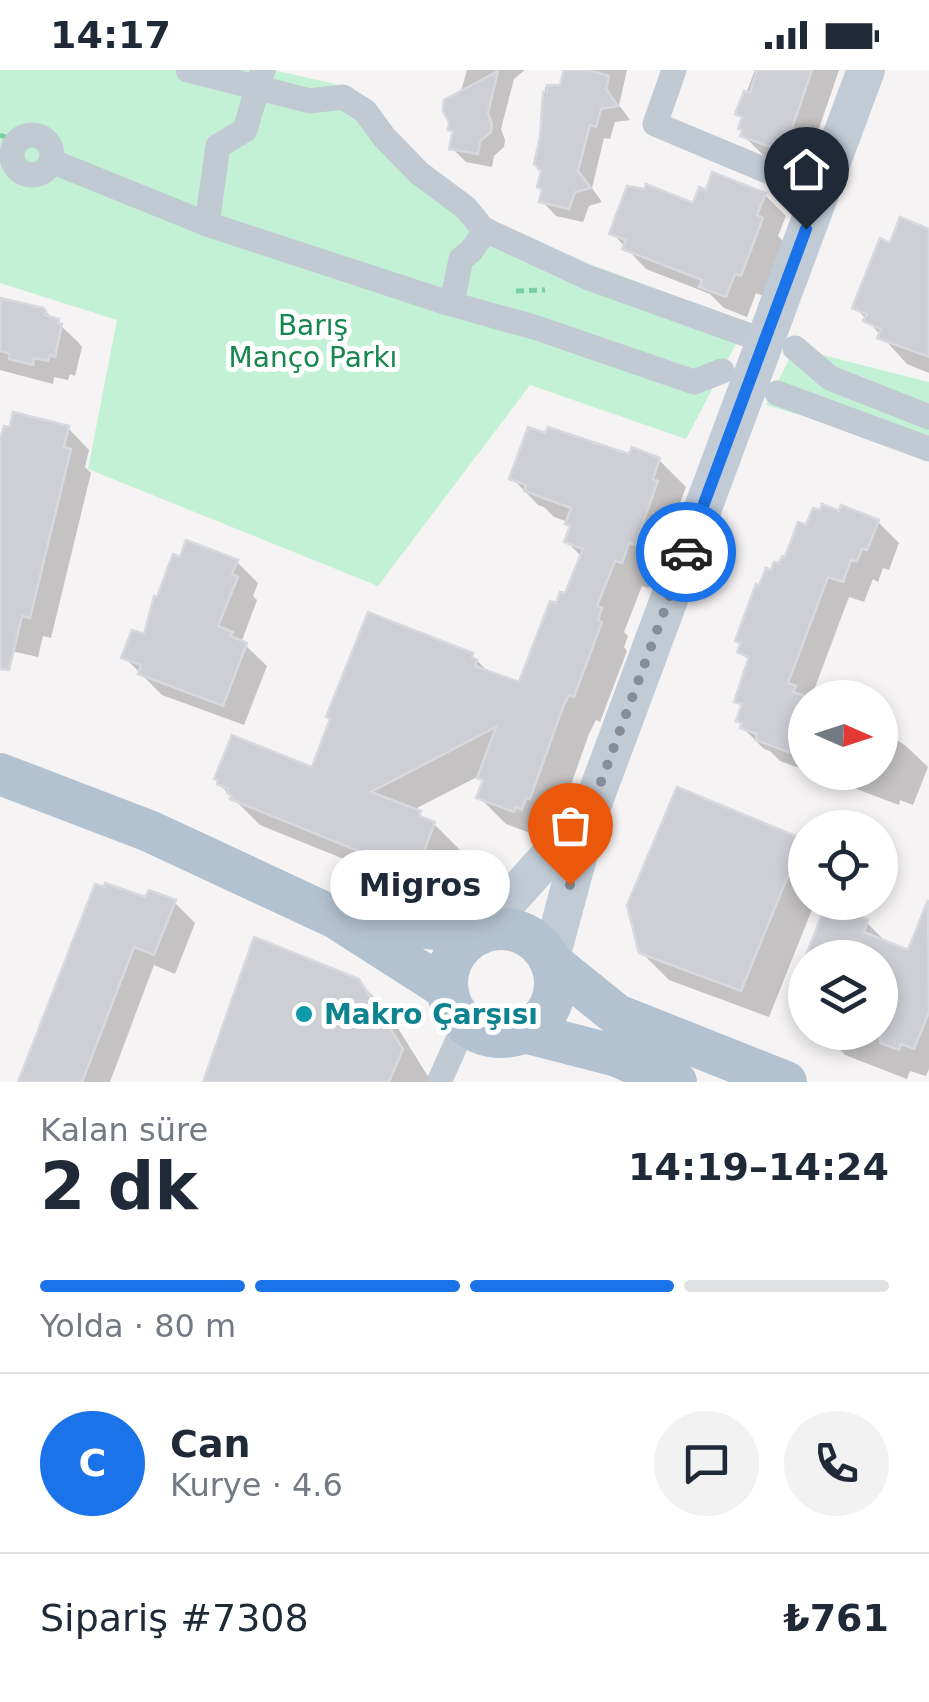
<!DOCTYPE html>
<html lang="tr">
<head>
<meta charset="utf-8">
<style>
  :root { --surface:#fff; --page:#f2f2f3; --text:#1f2937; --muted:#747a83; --line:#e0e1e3; --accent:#1a73e8 }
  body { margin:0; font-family:"DejaVu Sans",sans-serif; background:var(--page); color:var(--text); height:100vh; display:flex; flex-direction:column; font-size:38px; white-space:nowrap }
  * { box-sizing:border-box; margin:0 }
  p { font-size:32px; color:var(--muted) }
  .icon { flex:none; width:55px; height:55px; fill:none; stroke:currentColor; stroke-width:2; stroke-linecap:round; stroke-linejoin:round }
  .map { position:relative; height:1012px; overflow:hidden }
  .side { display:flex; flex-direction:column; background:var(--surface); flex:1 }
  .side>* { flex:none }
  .needle { width:65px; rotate:93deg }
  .buttons { position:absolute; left:788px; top:610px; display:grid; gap:20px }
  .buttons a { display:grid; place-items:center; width:110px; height:110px; border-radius:50%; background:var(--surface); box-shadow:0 5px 15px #0003; font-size:50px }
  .pin { position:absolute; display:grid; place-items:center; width:85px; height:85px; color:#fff; margin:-102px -42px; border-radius:50% 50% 50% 0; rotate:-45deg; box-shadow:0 0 10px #0007 }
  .pin .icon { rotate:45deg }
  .courier { position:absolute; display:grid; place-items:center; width:100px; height:100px; margin:-50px; border:8px solid #1a73e8; border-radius:50%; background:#fff; color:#222; box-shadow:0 2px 12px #0007 }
  .bubble { position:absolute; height:70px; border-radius:35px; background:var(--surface); box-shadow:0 5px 15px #0003; font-size:32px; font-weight:700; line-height:70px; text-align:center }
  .headline em { font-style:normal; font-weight:700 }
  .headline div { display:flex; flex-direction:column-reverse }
  .headline { display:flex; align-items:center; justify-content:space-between; height:170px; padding:0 40px }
  h1 { font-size:65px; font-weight:700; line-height:75px }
  .bar { display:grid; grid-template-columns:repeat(4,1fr); gap:15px 10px; align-content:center; height:120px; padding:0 40px }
  .bar i { height:12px; border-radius:8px; background:var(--line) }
  .bar .selected { background:var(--accent) }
  .bar p { grid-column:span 4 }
  .line { display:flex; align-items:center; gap:25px; padding:0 40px; border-top:2px solid var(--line) }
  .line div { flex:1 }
  .round { display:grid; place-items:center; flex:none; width:105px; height:105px; border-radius:52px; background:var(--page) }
  .status { display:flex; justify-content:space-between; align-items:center; height:70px; padding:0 50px; background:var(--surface); direction:ltr }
  .status svg { height:28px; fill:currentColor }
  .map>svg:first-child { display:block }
  .green { fill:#c3f1d5 }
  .shadow { fill:#0003 }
  .building { fill:#cdcfd5; stroke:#d7d9de; stroke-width:2.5 }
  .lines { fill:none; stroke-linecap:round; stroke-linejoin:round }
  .path { stroke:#7ad0a6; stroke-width:5; stroke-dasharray:8 5; stroke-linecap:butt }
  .street { stroke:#c1cad2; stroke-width:25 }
  .secondary { stroke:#c1cbd6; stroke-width:38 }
  .primary { stroke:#b3c2d1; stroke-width:42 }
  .done { stroke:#868d94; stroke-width:10; stroke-dasharray:0 18 }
  .route { stroke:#1a73e8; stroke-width:12 }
  .culture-dot { fill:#0f9aa8; stroke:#fff; stroke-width:4 }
  .labels { text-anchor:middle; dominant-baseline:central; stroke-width:10; stroke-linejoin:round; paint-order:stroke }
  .park-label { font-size:28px; fill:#17864f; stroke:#fff }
  .culture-label { font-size:28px; font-weight:bold; fill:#0d838f; stroke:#fff; text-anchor:start }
</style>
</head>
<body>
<div class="status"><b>14:17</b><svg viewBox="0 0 49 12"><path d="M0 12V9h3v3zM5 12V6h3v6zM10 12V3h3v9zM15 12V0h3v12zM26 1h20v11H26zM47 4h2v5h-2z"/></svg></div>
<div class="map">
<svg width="929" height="1012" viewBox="0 0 929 1012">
  <rect width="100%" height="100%" fill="#f5f3f3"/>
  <g class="green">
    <polygon points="0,0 273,0 335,14 475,151 747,253 686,369 530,315 378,516 88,399 117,250 0,213"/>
    <polygon points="795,278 929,312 929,383 766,335"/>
  </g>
  <g class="shadow">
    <polygon points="467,0 525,0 514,9 501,59 505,70 504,77 494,86 492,97 466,92 452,78 455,64 450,59"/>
    <polygon points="567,0 627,0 619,35 630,50 615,52 610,69 604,68 592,118 602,132 589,136 583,152 556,146 542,131 544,120 541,102 545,17 562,18"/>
    <polygon points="755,0 839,0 812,79 810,79 808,83 803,81 799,93 796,92 794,97 764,86 743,65 745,62 741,58 744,49 738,44"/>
    <polygon points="765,125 786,146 778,166 783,171 763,226 756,223 747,247 724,238 710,224 646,199 612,163 695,136"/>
    <polygon points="929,162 929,303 907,294 855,237 891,176"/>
    <polygon points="0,227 42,238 78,272 82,277 75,306 70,304 68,310 54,307 53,314 0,300"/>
    <polygon points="68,358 89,380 85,397 91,403 51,568 43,566 38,587 11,581 0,570 0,380"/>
    <polygon points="631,387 659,390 686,417 679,436 683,440 662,500 656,498 649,518 642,516 624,562 628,566 624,577 627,581 600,652 596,650 589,664 557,754 553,753 548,765 542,762 541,767 506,754 479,727 485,712 479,706 413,740 434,754 461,781 447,817 443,815 441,820 428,815 423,821 260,755 219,714 313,700 472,585 491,605 520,615 557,536 566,527 582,487 567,472 572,458 568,452 554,447 544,437 538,435 512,408"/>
    <polygon points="878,452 899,473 889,500 883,498 878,512 873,509 864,532 849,527 811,628 805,628 805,700 780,691 770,681 764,679 743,658 744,655 739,651 743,638 737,631 750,591 740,582 743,575 738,570 772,504 786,490 808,458"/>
    <polygon points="237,492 258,513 253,526 257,530 241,573 245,575 267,596 244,655 162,625 124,587"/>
    <polygon points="880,659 906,676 928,697 913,735 900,730 899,735 811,702 880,702"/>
    <polygon points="802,771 805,774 805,832 815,832 769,947 669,910 641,882"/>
    <polygon points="147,831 174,832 195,853 175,904 154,895 110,1012 20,1012"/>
    <polygon points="866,852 889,875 909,883 914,870 929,876 929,999 926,1006 910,1001 907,1009 845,985 823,962 880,962 880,888 808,888"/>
    <polygon points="805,895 805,943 792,928"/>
    <polygon points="358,911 386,939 429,1008 427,1012 206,1012"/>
  </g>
  <g class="building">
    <polygon points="564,0 588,0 609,6 606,19 618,36 601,39 596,57 590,55 578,101 591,118 575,122 569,139 539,132 542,119 537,117 541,101 534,94 540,67 543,22 547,22 547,15 560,15"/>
    <polygon points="757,0 812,0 791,61 789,60 787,64 783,63 779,74 775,73 773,78 740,66 743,60 738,59 742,47 735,44 744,21 750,23"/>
    <polygon points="498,1 488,43 492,54 491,62 480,71 478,84 449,79 453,61 448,60 449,52 443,41 444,30"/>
    <polygon points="712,102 766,123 757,145 763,148 741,206 735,204 726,227 699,217 702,210 622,179 626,170 609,164 627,116 645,119 646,114 693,133 699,117 706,120"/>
    <polygon points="900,147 929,159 929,287 877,268 881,259 863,251 867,244 852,238 880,168 890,173"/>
    <polygon points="0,228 43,238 46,241 45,245 59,249 58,253 62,254 55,287 50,285 48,291 34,288 33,295 9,289 10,284 0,281"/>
    <polygon points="13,342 69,356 64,377 71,379 30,548 22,546 9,600 0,599 0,370 4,356 10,357"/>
    <polygon points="528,357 545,363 548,357 629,384 632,377 660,388 653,409 658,411 635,475 629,473 622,493 615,491 597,536 602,538 598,550 602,552 574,627 569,625 563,637 530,729 526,728 522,740 516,737 514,742 476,728 483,710 477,708 496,657 371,722 421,741 419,746 435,752 420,792 416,790 414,795 401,790 395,796 230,729 232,726 227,723 228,719 217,714 218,710 214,709 232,665 312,697 330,649 326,647 368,542 473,583 472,587 477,590 475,596 519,612 550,531 556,533 560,522 565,523 583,479 564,472 570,456 565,454 571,438 524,421 526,415 509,409"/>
    <polygon points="822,434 839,441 841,435 879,450 867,480 862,479 857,492 851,490 843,512 828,507 788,613 796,616 793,622 805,626 805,657 796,685 756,670 757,664 740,658 742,653 736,651 742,634 734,632 749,587 737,582 741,573 735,571 756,514 759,516 766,498 771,500 774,492 779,493 782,486 785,487 798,452 806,455 813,438 820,440"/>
    <polygon points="186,470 238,490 232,504 238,507 218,556 233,562 230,566 247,573 223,636 138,604 141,595 121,588 132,560 144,564 154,526 157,527 173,484 180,487"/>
    <polygon points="677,717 803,769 741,921 639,883 627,835"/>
    <polygon points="105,813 145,827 149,820 176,830 154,885 134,877 82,1012 18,1012 95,814 104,817"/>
    <polygon points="928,830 929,942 914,979 901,974 899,980 880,973 880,888 805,888 826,834 868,850 864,862 908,880"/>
    <polygon points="254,867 359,909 403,979 389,1012 203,1012"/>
  </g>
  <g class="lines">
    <g class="path">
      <polyline points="0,65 30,76"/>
      <polyline points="516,221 545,220"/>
    </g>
    <g class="street">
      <polyline points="188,0 310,31 343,27 365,41 384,67 419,103 466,138 483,159 589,208 745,264"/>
      <polyline points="674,0 655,54 820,123"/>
      <circle cx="32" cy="85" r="20"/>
      <polyline points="51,91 207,154 448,233 537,258 694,312 722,301"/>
      <polyline points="207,154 218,76 245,60 263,0"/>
      <polyline points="448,233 454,223 461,189 471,181 486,160"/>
      <polyline points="795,278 830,308 929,347"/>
      <polyline points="777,323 929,379"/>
      <polyline points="439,1012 465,954"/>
    </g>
    <g class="secondary">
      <polyline points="591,739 866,0"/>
      <polyline points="479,864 591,739 550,891"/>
    </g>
    <g class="primary">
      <polyline points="0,704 149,761 336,848 447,919"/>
      <polyline points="347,849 479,864"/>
      <circle cx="501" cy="913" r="54"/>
      <polyline points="550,891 617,945 786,1012"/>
      <polyline points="524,962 617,986 676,1012"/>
    </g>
  </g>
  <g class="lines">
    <polyline class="done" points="570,815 591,739 686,482"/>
    <polyline class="route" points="686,482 806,159"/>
  </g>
  <circle class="culture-dot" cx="304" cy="944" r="10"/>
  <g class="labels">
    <g class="park-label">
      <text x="313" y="255">Barış<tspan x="313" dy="32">Manço Parkı</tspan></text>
    </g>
    <g class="culture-label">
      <text x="324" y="944">Makro Çarşısı</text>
    </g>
  </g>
</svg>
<div class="buttons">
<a><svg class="needle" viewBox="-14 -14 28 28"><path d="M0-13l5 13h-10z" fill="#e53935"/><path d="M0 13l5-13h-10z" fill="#747a83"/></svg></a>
<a><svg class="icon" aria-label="locate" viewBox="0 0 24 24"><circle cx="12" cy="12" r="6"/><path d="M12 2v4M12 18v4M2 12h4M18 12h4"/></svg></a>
<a><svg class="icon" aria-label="layers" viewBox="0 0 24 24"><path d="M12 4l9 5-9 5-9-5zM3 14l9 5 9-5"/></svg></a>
</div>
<div class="pin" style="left:570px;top:815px;background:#ea580c"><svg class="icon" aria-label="bag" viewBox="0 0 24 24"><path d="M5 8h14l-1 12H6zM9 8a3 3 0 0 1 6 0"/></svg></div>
<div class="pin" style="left:806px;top:159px;background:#1f2937"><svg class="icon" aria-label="home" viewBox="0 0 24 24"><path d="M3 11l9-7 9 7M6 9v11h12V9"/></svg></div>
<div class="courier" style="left:686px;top:482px"><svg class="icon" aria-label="car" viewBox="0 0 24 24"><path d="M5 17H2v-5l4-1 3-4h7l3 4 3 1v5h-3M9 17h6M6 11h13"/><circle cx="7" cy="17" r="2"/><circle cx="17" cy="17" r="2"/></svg></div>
<div class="bubble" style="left:330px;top:780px;width:180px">Migros</div>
</div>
<section class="side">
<div class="headline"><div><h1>2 dk</h1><p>Kalan süre</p></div><em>14:19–14:24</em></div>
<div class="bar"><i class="selected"></i><i class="selected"></i><i class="selected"></i><i></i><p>Yolda · 80 m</p></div>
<div class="line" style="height:180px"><b class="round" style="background:var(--accent);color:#fff">C</b><div><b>Can</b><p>Kurye · 4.6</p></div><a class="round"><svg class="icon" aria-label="chat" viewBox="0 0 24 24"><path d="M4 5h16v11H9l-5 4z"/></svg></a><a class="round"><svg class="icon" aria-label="phone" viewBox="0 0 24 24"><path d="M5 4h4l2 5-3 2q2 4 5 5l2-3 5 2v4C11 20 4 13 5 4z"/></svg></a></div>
<div class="line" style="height:130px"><div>Sipariş #7308</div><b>₺761</b></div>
</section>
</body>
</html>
